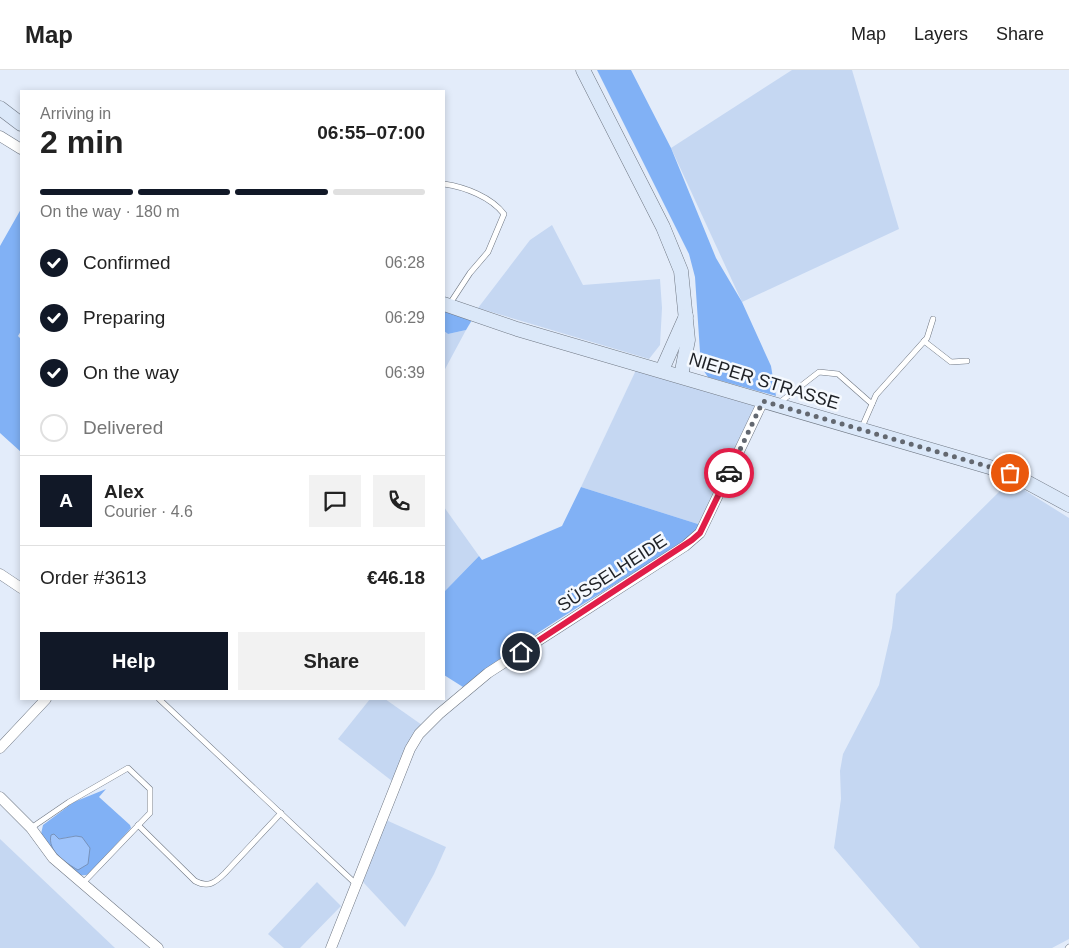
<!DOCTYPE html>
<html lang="en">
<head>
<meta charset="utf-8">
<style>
  :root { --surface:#fff; --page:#f2f2f2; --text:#222; --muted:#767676; --line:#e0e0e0; --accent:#111827 }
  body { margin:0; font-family:Arial,sans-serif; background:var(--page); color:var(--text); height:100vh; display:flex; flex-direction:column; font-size:19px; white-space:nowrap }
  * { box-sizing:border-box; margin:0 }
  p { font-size:16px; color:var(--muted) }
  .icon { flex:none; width:28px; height:28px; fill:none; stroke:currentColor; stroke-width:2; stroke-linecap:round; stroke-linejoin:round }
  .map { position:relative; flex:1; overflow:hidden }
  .side { position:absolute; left:20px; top:20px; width:425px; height:610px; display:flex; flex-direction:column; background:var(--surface); border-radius:0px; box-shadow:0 2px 8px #0003 }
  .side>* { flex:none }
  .pin { position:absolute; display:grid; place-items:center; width:42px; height:42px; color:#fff; margin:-21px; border:2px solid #fff; border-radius:50%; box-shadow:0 1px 5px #0007 }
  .courier { position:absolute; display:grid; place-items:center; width:50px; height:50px; margin:-25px; border:4px solid #e11d48; border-radius:50%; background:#fff; color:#222; box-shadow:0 1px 6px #0007 }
  .headline em { font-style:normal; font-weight:700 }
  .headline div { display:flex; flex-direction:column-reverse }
  .headline { display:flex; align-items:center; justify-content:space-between; height:85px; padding:0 20px }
  h1 { font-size:32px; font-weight:700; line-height:38px }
  .bar { display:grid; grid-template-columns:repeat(4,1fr); gap:8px 5px; align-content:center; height:60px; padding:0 20px }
  .bar i { height:6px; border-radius:4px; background:var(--line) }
  .bar .active { background:var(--accent) }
  .bar p { grid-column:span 4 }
  .line { display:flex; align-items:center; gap:12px; padding:0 20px; border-top:1px solid var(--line) }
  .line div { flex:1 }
  .round { display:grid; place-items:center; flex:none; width:52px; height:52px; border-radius:0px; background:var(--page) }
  ol { padding:0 20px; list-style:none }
  li { display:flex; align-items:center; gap:15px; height:55px }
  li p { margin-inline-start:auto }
  li .icon { padding:5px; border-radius:50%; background:var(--accent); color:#fff; stroke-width:4 }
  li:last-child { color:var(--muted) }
  li i { width:28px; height:28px; border:2px solid var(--line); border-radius:50% }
  .cta { display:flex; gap:10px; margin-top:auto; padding:10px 20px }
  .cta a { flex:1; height:58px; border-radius:0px; background:var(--accent); color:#fff; font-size:20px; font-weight:700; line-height:58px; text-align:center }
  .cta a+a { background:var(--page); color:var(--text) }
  header { display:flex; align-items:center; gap:30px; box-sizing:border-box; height:70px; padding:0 25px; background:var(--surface); border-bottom:1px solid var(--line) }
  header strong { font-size:24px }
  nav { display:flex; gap:28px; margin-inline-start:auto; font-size:18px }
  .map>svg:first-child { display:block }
  .green { fill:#c5d7f2 }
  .forest { fill:#81b1f5; fill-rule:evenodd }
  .water { fill:#9dc3fb; stroke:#7792bb }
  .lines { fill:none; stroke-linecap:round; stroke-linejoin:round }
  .lane-casing { stroke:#6f7783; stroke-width:6 }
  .street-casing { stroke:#6f7783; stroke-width:11 }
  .secondary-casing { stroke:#6f7783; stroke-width:15 }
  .lane { stroke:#fff; stroke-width:5 }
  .street { stroke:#fff; stroke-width:10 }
  .secondary { stroke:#dbe8f9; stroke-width:14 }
  .done { stroke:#636870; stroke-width:5; stroke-dasharray:0 9 }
  .route { stroke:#e11d48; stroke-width:6 }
  .labels { text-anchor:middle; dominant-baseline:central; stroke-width:5; stroke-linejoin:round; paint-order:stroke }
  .street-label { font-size:18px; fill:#1e2126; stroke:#f5f9fe }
</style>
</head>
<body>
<header>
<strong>Map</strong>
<nav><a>Map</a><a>Layers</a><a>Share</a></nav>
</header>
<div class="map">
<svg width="1069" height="878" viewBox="0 0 1069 878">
  <rect width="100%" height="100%" fill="#e3ecfa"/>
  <g class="green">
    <polygon points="792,0 852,0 899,159 742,232 671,78"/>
    <polygon points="552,155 583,215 660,209 662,238 660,275 649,289 478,238 530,170"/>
    <polygon points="466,260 444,301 444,261 448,264"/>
    <polygon points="637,298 754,335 754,341 701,455 581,417"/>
    <polygon points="1010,411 1069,448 1069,869 1052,878 920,878 834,778 841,729 840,701 843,684 879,615 892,558 896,524"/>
    <polygon points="444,437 479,486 444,522"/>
    <polygon points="370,629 385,629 422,655 392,711 338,669"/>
    <polygon points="386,750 446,777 434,804 405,857 363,812"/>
    <polygon points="0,769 115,878 0,878"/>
    <polygon points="317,812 341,836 300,878 284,878 268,864"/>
  </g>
  <g class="forest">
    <polygon points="597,0 631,0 671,78 716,188 742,232 771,296 776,326 708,307 701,297 695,207 689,184"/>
    <polygon points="21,139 21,261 18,266 21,269 21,382 0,363 0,176"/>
    <polygon points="444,234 475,245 466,260 448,264 444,261"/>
    <path d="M581,417L701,455L683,472L640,502H635C577,538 516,574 463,617L444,605V522L479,486L482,490L562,456Z"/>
    <path d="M106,719L99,727L130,755L131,758L89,804C69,812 51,778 41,764L43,755L74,732ZM54,765L58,769L76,766L59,787L50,771Z"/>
  </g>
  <path class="water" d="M54,764L59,769L76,766L82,767L90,778L88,794L78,800C66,793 47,781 51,765Z"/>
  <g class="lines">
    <g class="lane-casing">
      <g id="lane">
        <path d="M444,114C465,117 491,127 504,144L488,182L470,203L449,235"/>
        <polyline points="924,271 951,292 967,291"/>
        <polyline points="779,333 819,302 838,304 872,334"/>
        <polyline points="862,357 876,325 927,268 933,249"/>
        <polyline points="159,629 357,815"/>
        <path d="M138,755L195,811C208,818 215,813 225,803L281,743"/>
        <polyline points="31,758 69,732 128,698 150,719 150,743 83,813"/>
        <polyline points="1068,878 1069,877"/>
      </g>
    </g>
    <g class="street-casing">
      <g id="street">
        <polyline points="0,66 21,79"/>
        <polyline points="0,504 21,518"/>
        <polyline points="0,678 46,629"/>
        <polyline points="0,727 31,758 53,788 158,878"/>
        <polyline points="331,878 410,679 419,664 439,644 488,603 685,476 700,463 763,331"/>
      </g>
    </g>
    <g class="secondary-casing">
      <g id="secondary">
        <polyline points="583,0 663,157 681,201 688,270 681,306"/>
        <polyline points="0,38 21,54"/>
        <polyline points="444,234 517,259 1010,403 1069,435"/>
        <polyline points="662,300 686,246"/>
      </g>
    </g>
    <use href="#lane" class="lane"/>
    <use href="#street" class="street"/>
    <use href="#secondary" class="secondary"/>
  </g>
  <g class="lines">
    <polyline class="done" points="729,403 763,331 1010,403"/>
    <polyline class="route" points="521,582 692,470 700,463 729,403"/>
  </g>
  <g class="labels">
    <g class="street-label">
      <text transform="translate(764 311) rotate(17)">NIEPER STRASSE</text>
      <text transform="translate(612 503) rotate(-33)">SÜSSELHEIDE</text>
    </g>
  </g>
</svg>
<div class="pin" style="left:1010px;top:403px;background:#ea580c"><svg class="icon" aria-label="bag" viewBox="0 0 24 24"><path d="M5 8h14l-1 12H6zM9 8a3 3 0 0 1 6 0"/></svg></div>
<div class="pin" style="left:521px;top:582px;background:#1f2937"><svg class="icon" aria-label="home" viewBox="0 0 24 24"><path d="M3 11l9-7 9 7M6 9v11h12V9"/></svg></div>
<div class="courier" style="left:729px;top:403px"><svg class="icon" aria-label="car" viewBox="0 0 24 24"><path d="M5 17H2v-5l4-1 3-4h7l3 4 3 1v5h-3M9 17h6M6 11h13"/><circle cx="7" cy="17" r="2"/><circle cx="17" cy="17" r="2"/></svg></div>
<section class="side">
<div class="headline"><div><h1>2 min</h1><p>Arriving in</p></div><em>06:55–07:00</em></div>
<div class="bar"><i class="active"></i><i class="active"></i><i class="active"></i><i></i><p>On the way · 180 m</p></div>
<ol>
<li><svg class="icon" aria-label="check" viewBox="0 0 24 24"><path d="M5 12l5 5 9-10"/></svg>Confirmed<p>06:28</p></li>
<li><svg class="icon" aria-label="check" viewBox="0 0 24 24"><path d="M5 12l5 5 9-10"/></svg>Preparing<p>06:29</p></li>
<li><svg class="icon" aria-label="check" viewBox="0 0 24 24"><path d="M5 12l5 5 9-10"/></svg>On the way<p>06:39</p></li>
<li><i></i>Delivered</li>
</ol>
<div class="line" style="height:90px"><b class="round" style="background:var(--accent);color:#fff">A</b><div><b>Alex</b><p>Courier · 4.6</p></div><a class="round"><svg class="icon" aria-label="chat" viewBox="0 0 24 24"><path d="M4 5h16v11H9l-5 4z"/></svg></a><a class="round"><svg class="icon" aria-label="phone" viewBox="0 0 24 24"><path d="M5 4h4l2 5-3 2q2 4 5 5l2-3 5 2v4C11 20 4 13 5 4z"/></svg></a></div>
<div class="line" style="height:65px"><div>Order #3613</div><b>€46.18</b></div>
<div class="cta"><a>Help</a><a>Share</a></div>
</section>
</div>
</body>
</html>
